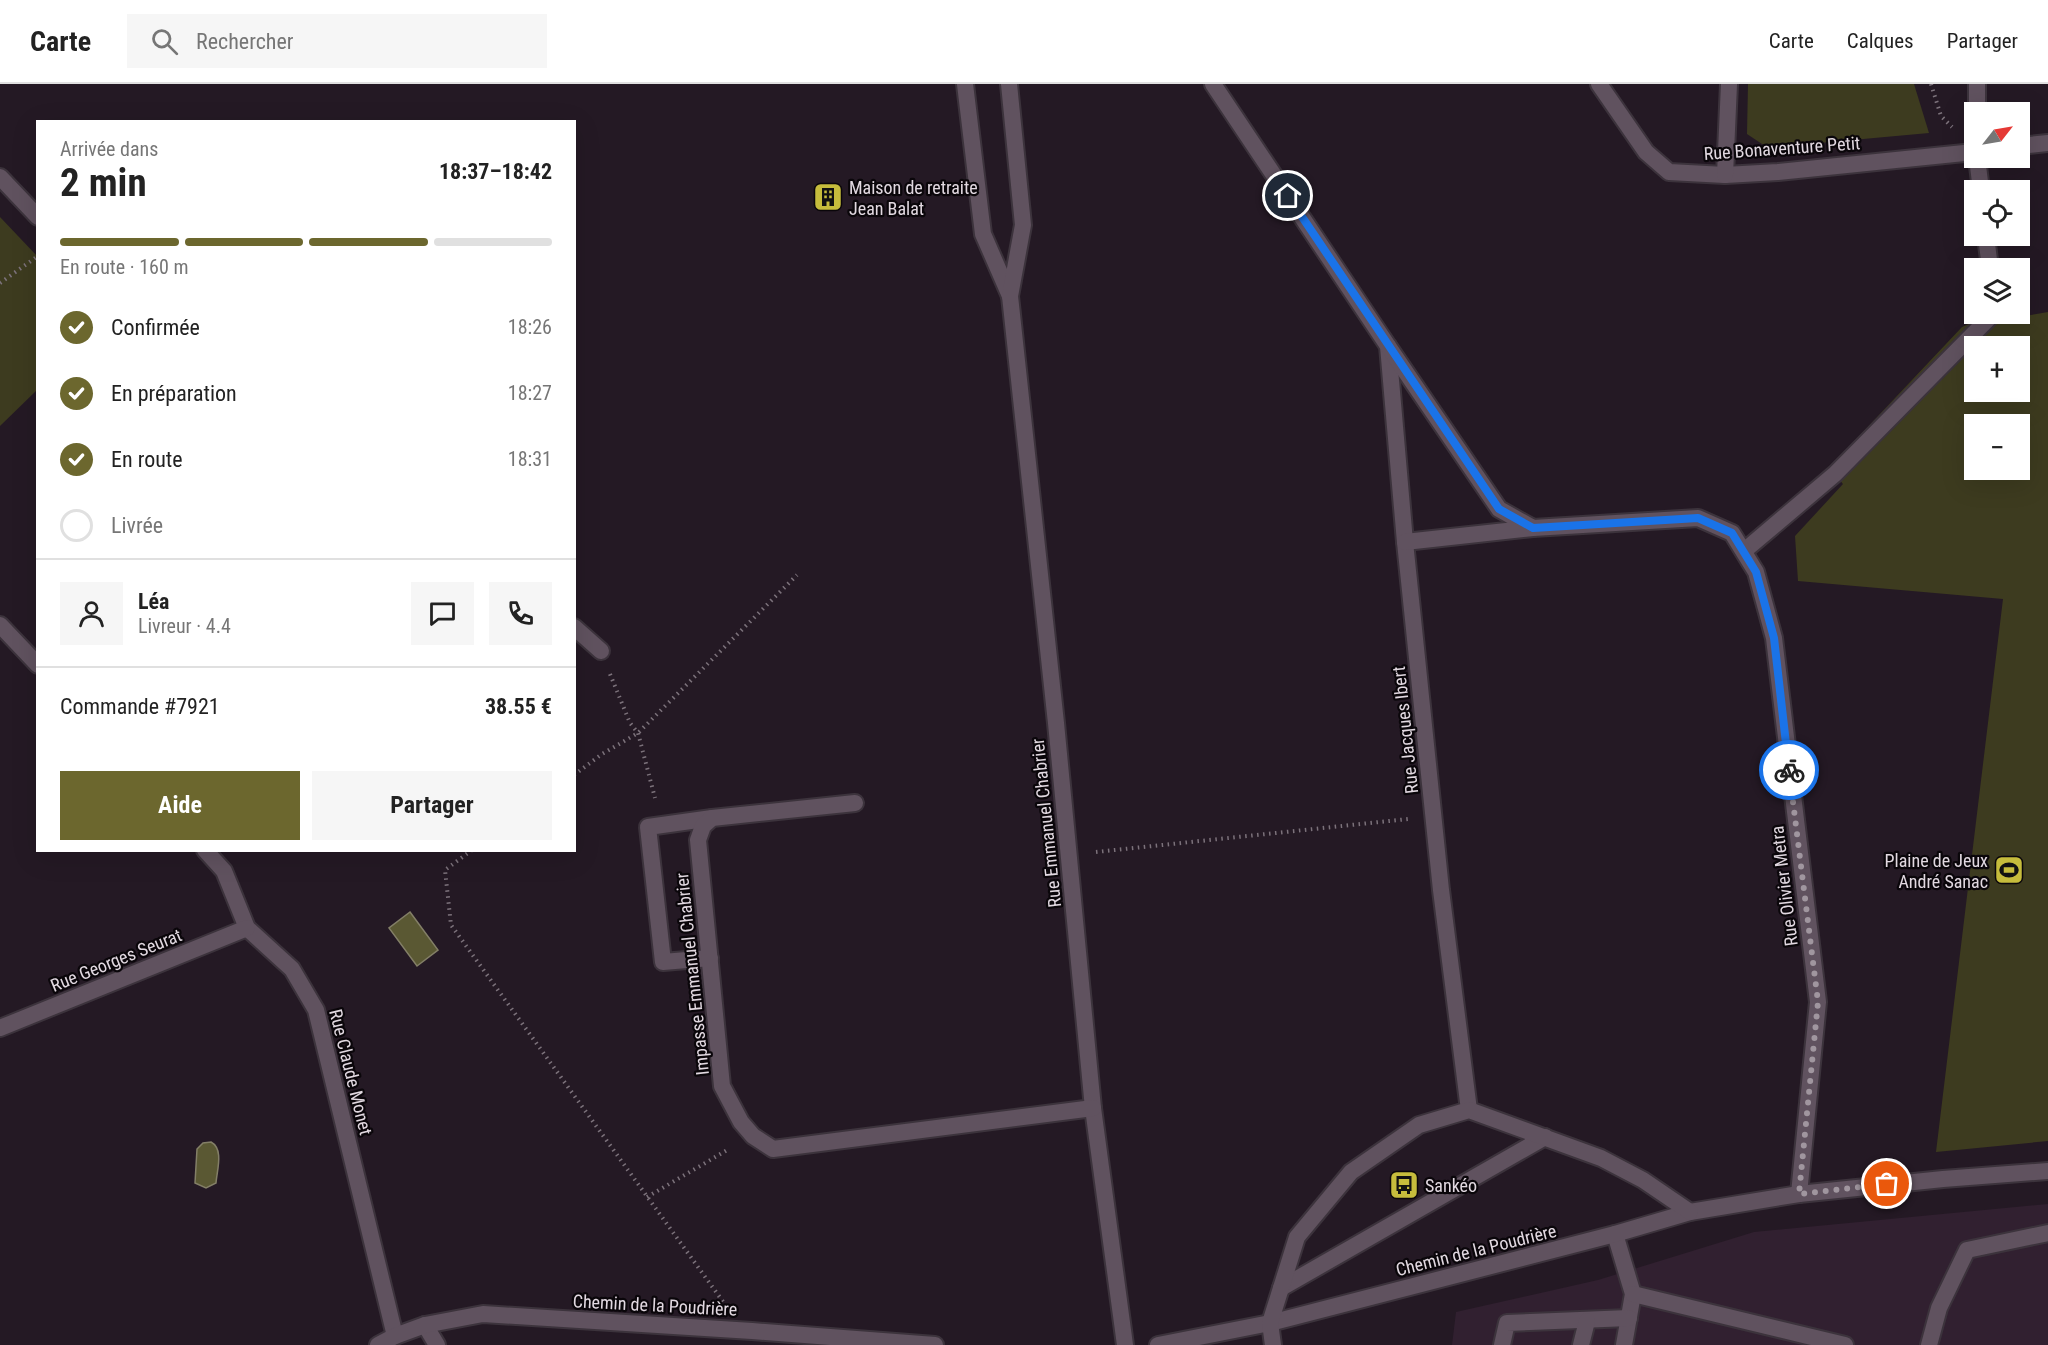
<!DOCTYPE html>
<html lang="fr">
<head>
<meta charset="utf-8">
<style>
  :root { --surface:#fff; --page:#f6f6f6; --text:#222; --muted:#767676; --line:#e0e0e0; --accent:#6c672e }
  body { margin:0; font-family:"Roboto Condensed",sans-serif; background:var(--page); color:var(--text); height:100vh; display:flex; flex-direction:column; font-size:22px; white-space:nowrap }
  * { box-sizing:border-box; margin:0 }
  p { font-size:20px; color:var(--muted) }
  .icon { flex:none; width:33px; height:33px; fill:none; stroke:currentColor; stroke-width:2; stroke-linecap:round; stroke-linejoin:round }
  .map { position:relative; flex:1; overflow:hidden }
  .drawer { position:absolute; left:36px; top:36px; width:540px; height:732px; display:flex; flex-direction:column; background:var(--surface); border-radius:0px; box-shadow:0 6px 24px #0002 }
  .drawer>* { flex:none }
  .needle { width:39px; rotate:59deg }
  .fabs { position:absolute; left:1964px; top:18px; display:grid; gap:12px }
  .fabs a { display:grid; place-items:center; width:66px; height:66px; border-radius:0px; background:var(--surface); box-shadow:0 6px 24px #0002; font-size:30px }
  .pin { position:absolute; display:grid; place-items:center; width:51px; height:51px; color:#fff; margin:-26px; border:3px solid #fff; border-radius:50%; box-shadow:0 2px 6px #0007 }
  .courier { position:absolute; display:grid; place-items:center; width:60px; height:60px; margin:-30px; border:4px solid #1a73e8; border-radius:50%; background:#fff; color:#222; box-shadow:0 2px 8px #0007 }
  .head em { font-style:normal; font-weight:700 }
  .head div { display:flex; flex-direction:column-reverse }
  .head { display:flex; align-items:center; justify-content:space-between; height:102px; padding:0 24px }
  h1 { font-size:39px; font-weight:700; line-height:45px }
  .bar { display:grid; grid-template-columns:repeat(4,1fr); gap:9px 6px; align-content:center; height:72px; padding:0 24px }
  .bar i { height:8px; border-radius:4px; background:var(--line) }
  .bar .active { background:var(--accent) }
  .bar p { grid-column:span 4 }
  .line { display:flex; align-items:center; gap:15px; padding:0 24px; border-top:2px solid var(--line) }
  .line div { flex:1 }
  .round { display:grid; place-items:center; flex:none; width:63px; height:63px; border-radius:0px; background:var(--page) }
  ol { padding:0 24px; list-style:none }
  li { display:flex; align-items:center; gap:18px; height:66px }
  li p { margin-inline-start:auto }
  li .icon { padding:6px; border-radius:50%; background:var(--accent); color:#fff; stroke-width:4 }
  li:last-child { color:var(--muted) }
  li i { width:33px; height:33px; border:3px solid var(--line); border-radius:50% }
  .primary-button { display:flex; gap:12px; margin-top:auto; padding:12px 24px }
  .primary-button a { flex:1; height:69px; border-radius:0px; background:var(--accent); color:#fff; font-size:24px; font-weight:700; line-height:69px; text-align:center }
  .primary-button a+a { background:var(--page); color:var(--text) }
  header { display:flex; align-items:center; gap:36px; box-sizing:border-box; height:84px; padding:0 30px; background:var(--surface); border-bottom:2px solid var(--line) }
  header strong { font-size:28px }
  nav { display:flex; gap:33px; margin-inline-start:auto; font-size:21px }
  .search { width:420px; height:54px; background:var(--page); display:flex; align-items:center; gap:15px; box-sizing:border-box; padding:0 21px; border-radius:0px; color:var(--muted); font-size:22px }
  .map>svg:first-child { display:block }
  .built { fill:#312030 }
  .green { fill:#3d3b1f; fill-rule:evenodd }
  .water { fill:#5a5833; stroke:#837f67; stroke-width:1.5 }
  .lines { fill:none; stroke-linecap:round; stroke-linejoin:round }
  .service-casing { stroke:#3c333c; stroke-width:20 }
  .minor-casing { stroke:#3c333c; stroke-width:20 }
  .path { stroke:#7c727b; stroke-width:4; stroke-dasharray:1.5 4.5; stroke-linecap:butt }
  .service { stroke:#60525f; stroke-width:16 }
  .minor { stroke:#60525f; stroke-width:16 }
  .done { stroke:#a0969f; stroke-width:6; stroke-dasharray:0 10.8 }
  .route { stroke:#1a73e8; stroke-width:8 }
  .labels { text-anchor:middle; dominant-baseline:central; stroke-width:4.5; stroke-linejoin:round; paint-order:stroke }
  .street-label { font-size:18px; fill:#e2d9e1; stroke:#0a060a }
  .poi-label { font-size:18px; fill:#e2d9e1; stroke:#0a060a; text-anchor:start }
</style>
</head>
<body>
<header>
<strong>Carte</strong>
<div class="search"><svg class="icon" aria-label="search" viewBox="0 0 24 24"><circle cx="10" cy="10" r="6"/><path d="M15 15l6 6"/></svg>Rechercher</div>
<nav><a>Carte</a><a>Calques</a><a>Partager</a></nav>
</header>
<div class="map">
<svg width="2048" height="1261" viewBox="0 0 2048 1261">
  <rect width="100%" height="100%" fill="#241924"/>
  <polygon class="built" points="2048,1120 2048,1261 1452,1261 1456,1228 1598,1196 1754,1148"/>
  <g class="green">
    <polygon points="1748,0 1914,0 1929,49 1775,63 1762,60 1747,50"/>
    <polygon points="0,133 37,172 38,305 0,342"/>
    <path d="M2048,228V1057L1936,1068L2003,515L1798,497L1795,452L1843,400L1829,384L1962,243L1991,230L2019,233ZM1974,262H2019V308H1974ZM1974,340H2019V386H1974Z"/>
  </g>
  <g class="water">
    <polygon points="410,828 438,866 417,882 389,844"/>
    <path d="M211,1058C224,1065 217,1086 216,1099L206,1104L195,1099L197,1065L203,1059Z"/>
  </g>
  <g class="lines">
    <g class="service-casing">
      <g id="service">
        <polyline points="1977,74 1981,106"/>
        <polyline points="1986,152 1990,184"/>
        <polyline points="1744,467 1835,390 1993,230"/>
        <polyline points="710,874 663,878 648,743 712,734"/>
        <polyline points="1615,1150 1633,1210 1624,1261"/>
        <polyline points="1281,1204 1545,1053"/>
        <polyline points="1633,1210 1845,1261"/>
        <polyline points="425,1241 437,1261"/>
        <polyline points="1502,1261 1507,1239 1629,1234"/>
        <polyline points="1581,1261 1587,1237"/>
        <polyline points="1929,1261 1939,1224 1967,1166 2048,1149"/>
      </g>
    </g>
    <g class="minor-casing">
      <g id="minor">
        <polyline points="965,0 983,150 1010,212"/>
        <polyline points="1009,0 1023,141 1010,212 1056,639 1093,1024 1125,1261"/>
        <polyline points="1213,0 1388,262 1405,458 1441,806 1469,1026"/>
        <polyline points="1599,0 1646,68 1669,88 1725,91 1778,88 1974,68"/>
        <polyline points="1977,28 1977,0"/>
        <polyline points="2019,62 2048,59"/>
        <polyline points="1725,91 1729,0"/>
        <polyline points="0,93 38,133"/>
        <polyline points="1388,262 1499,425 1533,444 1698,434 1732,449 1756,488 1774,554 1818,918 1799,1110"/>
        <polyline points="1405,458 1533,444"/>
        <polyline points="0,541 38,581"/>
        <polyline points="574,543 601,567"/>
        <polyline points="855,719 712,734 703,742 698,756 722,1002 741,1038 753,1052 773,1065 1093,1024"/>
        <polyline points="205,766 224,787 247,844 292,885 316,926 395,1252"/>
        <polyline points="0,944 247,844"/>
        <polyline points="378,1261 395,1252 425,1241 483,1230 752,1247 935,1261"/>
        <polyline points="1158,1261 1270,1239 1615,1150 1690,1128 1799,1110 1943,1095 2048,1087"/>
        <polyline points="1273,1261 1270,1239 1297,1153 1351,1088 1419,1041 1469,1026 1601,1074 1643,1096 1690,1128"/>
      </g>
    </g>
    <g class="path">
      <polyline points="1931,0 1941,32 1952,43"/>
      <polyline points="0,199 38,172"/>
      <polyline points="610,590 630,639 638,649 655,714"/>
      <polyline points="574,691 602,670 638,649 797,491"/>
      <polyline points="472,766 445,786 451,841 724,1219"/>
      <polyline points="1096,768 1408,735"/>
      <polyline points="647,1113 729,1065"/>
    </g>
    <use href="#service" class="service"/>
    <use href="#minor" class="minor"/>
  </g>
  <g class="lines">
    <polyline class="done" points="1789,686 1818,918 1799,1110 1887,1100"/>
    <polyline class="route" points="1288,112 1499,425 1533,444 1698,434 1732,449 1756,488 1774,554 1789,686"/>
  </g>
  <defs>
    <g id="building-square" transform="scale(1.5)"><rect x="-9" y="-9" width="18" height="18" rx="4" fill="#c6bc3c" stroke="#0a060a"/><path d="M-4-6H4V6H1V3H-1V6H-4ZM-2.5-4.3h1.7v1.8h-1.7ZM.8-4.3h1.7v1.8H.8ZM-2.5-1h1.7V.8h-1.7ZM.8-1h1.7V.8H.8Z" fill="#111"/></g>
    <g id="stadium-square" transform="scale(1.5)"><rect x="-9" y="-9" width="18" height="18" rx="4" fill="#c6bc3c" stroke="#0a060a"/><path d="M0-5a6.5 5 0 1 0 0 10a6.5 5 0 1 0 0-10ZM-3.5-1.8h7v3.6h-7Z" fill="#111"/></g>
    <g id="bus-square" transform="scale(1.5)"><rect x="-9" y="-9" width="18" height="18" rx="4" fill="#c6bc3c" stroke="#0a060a"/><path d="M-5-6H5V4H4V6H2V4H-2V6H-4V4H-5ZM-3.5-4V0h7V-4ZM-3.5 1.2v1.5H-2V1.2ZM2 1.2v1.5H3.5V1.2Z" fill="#111"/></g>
  </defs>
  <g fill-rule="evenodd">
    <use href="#building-square" x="828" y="113"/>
    <use href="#stadium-square" x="2009" y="786"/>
    <use href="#bus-square" x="1404" y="1101"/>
  </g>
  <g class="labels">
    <g class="street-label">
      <text transform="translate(1782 64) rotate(-4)">Rue Bonaventure Petit</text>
      <text transform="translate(1405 646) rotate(-96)">Rue Jacques Ibert</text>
      <text transform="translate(1046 739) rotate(-96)">Rue Emmanuel Chabrier</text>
      <text transform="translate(1784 802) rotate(-97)">Rue Olivier Metra</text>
      <text transform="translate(116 876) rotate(-22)">Rue Georges Seurat</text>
      <text transform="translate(692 890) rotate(-96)">Impasse Emmanuel Chabrier</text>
      <text transform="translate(351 988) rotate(76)">Rue Claude Monet</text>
      <text transform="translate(1476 1166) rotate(-14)">Chemin de la Poudrière</text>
      <text transform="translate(655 1221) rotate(3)">Chemin de la Poudrière</text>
    </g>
    <g class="poi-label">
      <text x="849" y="103">Maison de retraite<tspan x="849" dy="21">Jean Balat</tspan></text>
      <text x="1988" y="776" text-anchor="end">Plaine de Jeux<tspan x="1988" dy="21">André Sanac</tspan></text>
      <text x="1425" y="1101">Sankéo</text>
    </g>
  </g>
</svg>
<div class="fabs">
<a><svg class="needle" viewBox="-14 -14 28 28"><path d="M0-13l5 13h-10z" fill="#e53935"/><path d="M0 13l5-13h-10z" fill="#767676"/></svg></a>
<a><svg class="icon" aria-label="locate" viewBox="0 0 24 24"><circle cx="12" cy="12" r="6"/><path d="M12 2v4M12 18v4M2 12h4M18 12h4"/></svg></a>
<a><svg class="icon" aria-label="layers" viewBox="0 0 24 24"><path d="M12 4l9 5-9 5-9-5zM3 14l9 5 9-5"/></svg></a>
<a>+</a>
<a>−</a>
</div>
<div class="pin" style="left:1887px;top:1100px;background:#ea580c"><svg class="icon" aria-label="bag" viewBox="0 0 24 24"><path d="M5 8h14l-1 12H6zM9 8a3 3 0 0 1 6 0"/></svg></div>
<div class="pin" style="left:1288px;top:112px;background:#1f2937"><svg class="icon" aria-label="home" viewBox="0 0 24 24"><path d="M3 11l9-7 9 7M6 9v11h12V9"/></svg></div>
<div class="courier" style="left:1789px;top:686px"><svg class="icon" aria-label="bike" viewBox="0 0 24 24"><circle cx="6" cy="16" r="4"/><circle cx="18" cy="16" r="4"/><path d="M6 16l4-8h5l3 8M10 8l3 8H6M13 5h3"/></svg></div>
<section class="drawer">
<div class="head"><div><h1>2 min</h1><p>Arrivée dans</p></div><em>18:37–18:42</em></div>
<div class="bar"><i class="active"></i><i class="active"></i><i class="active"></i><i></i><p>En route · 160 m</p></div>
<ol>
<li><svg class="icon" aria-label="check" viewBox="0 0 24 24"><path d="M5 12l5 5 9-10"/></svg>Confirmée<p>18:26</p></li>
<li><svg class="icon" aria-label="check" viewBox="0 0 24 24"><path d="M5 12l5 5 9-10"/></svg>En préparation<p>18:27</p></li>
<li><svg class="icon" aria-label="check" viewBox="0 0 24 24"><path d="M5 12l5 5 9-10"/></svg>En route<p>18:31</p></li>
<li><i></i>Livrée</li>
</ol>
<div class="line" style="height:108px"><a class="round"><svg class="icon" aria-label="person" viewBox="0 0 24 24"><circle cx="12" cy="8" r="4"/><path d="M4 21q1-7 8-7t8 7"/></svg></a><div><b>Léa</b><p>Livreur · 4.4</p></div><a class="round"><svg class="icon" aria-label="chat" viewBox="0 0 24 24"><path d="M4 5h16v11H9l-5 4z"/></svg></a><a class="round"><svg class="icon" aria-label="phone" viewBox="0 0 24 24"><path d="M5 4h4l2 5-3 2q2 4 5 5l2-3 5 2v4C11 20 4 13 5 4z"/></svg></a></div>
<div class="line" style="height:78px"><div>Commande #7921</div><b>38.55 €</b></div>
<div class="primary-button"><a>Aide</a><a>Partager</a></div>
</section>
</div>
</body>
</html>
